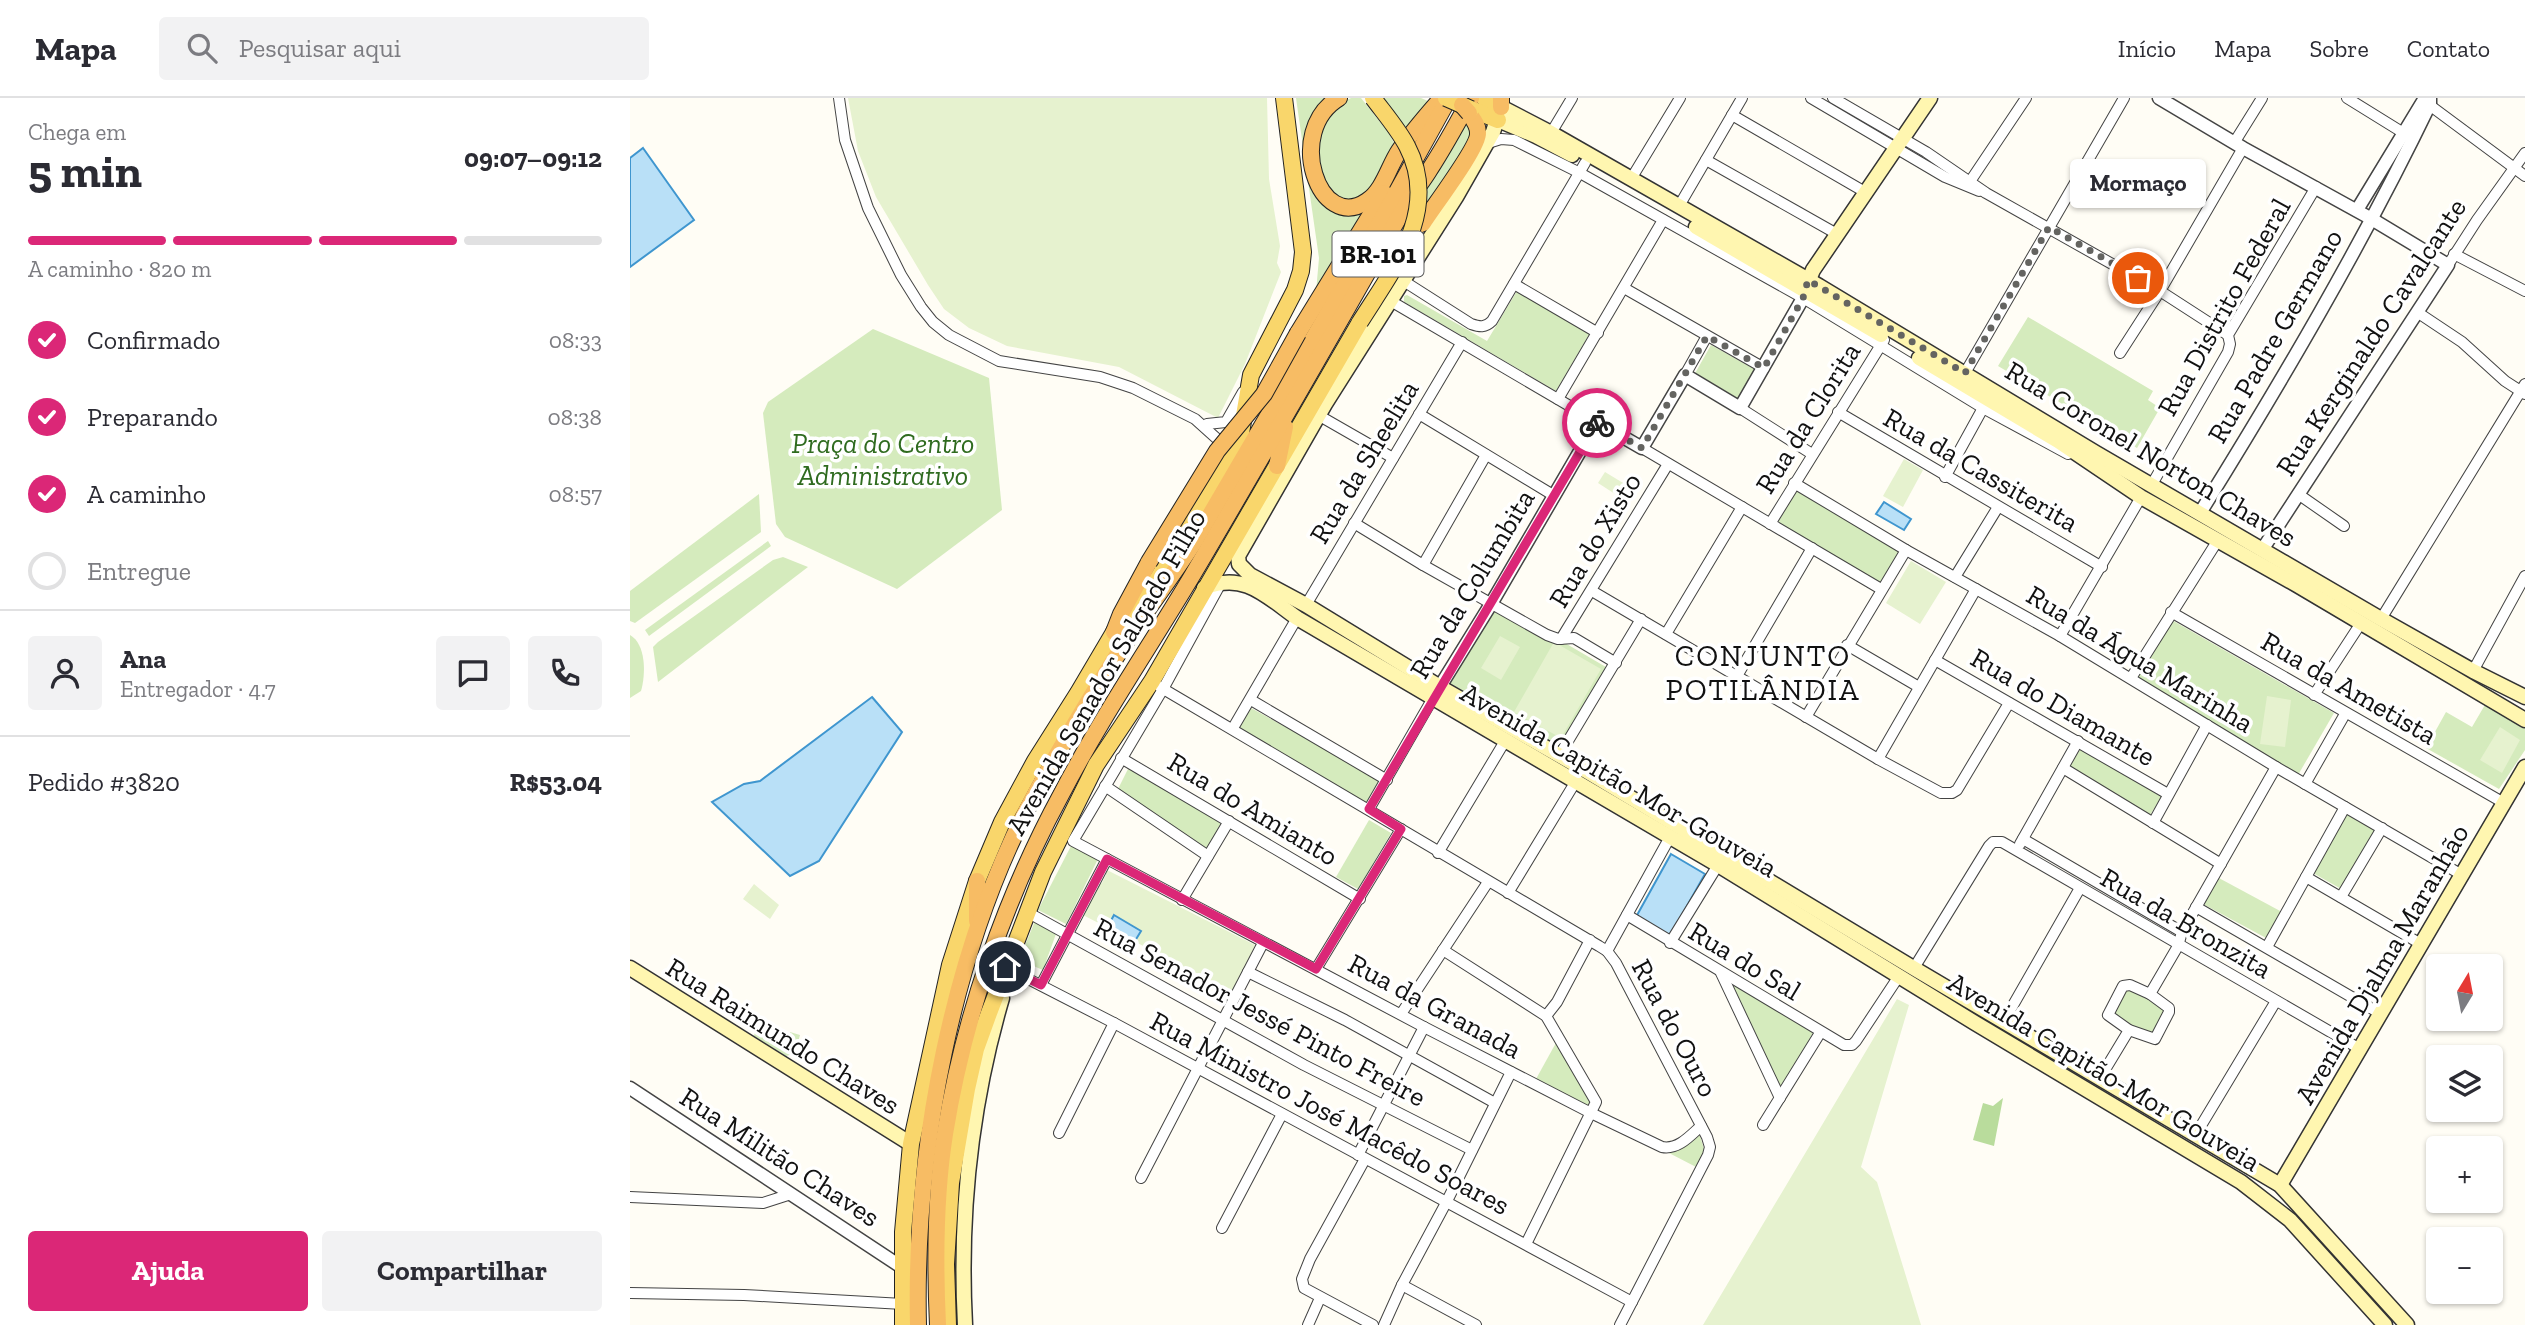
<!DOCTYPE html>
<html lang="pt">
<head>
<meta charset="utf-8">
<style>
  :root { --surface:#fff; --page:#f2f2f3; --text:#2b2b33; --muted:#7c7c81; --line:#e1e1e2; --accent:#db2777 }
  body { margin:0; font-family:"Zilla Slab",serif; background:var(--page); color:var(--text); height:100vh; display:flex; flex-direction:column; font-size:26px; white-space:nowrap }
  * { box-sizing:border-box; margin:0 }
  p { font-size:23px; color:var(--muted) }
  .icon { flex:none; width:38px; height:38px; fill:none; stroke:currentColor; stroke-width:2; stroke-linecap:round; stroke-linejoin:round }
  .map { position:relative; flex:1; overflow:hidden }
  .side { display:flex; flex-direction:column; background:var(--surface); width:630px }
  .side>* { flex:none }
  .needle { width:46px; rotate:10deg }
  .fabs { position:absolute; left:1796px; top:856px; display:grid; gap:14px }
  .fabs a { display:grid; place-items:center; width:77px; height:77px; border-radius:7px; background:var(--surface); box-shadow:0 2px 5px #0004; font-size:35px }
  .pin { position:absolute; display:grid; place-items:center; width:60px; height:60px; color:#fff; margin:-30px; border:4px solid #fff; border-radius:50%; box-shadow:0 2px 7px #0007 }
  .courier { position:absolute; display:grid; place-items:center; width:70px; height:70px; margin:-35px; border:5px solid #db2777; border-radius:50%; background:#fff; color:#222; box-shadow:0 2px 9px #0007 }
  .bubble { position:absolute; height:49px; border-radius:7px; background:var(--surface); box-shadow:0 2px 5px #0004; font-size:23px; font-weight:700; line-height:49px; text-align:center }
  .summary em { font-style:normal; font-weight:700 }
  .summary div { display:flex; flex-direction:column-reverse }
  .summary { display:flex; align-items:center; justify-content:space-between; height:119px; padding:0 28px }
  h1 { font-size:46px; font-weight:700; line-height:52px }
  .bar { display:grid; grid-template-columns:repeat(4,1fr); gap:10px 7px; align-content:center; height:84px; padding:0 28px }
  .bar i { height:9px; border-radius:5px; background:var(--line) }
  .bar .current { background:var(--accent) }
  .bar p { grid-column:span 4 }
  .line { display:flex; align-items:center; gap:18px; padding:0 28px; border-top:2px solid var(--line) }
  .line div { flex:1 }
  .round { display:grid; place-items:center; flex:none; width:74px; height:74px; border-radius:7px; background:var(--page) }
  ol { padding:0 28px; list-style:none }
  li { display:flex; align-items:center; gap:21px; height:77px }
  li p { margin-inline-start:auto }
  li .icon { padding:7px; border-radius:50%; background:var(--accent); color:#fff; stroke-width:4 }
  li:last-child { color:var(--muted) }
  li i { width:38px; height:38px; border:4px solid var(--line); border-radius:50% }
  .action { display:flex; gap:14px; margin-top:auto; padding:14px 28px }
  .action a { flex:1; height:80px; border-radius:7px; background:var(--accent); color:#fff; font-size:28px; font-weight:700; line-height:80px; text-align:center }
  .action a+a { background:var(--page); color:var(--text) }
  header { display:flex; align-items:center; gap:42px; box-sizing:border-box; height:98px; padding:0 35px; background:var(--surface); border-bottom:2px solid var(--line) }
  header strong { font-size:33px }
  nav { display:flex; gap:38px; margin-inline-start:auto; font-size:24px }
  .search { width:490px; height:63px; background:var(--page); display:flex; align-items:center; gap:18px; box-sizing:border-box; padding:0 24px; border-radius:7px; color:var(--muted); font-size:26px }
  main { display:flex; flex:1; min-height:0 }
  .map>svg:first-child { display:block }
  .green { fill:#d5ebbd }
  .forest { fill:#b9dc9c }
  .pitch { fill:#e6f2cf }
  .water { fill:#b9e0f7; stroke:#3f96cf; stroke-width:2 }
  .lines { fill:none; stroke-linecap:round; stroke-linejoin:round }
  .minor-casing { stroke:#444; stroke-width:12 }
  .tertiary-casing { stroke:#444; stroke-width:15 }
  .secondary-casing { stroke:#333; stroke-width:17 }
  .primary-casing { stroke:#222; stroke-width:18 }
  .trunk-casing { stroke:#222; stroke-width:18 }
  .minor { stroke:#fff; stroke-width:10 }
  .tertiary { stroke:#fff; stroke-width:12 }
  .secondary { stroke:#fff6b0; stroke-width:14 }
  .primary { stroke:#f9d66b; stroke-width:16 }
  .trunk { stroke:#f7bc64; stroke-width:16 }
  .primary-bridge-casing { stroke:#222; stroke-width:18; stroke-linecap:butt }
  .trunk-bridge-casing { stroke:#222; stroke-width:18; stroke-linecap:butt }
  .primary-bridge { stroke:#f9d66b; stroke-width:16 }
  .trunk-bridge { stroke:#f7bc64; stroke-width:16 }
  .done { stroke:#646461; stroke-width:7; stroke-dasharray:0 12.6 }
  .route { stroke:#db2777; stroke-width:9 }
  .labels { text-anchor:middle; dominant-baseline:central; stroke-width:7; stroke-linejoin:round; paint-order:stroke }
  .shield { fill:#fff; stroke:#585858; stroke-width:2 }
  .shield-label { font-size:26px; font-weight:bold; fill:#111 }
  .street-label { font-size:28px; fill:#111; stroke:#fff }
  .park-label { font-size:28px; font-style:italic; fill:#2f6b1f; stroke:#fff }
  .neighbourhood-label { font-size:30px; letter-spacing:2px; fill:#111; stroke:#fff }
</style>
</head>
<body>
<header>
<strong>Mapa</strong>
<div class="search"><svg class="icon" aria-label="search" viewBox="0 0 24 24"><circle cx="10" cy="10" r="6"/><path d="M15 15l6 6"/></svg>Pesquisar aqui</div>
<nav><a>Início</a><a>Mapa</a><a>Sobre</a><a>Contato</a></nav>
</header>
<main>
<section class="side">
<div class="summary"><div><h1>5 min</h1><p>Chega em</p></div><em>09:07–09:12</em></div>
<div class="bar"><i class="current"></i><i class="current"></i><i class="current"></i><i></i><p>A caminho · 820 m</p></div>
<ol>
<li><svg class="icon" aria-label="check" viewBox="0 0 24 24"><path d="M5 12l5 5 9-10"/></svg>Confirmado<p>08:33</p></li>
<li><svg class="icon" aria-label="check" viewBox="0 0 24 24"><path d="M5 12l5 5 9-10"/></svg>Preparando<p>08:38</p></li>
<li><svg class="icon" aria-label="check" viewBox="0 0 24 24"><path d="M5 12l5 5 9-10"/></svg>A caminho<p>08:57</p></li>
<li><i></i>Entregue</li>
</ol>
<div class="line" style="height:126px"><a class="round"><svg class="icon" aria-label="person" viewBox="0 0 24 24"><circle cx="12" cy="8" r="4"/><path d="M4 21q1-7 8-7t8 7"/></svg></a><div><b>Ana</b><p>Entregador · 4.7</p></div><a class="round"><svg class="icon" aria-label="chat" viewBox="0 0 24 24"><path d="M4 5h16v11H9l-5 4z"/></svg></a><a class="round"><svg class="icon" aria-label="phone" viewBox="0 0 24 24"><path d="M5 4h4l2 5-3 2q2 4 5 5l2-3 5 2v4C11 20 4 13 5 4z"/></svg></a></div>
<div class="line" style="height:91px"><div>Pedido #3820</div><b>R$53.04</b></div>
<div class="action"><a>Ajuda</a><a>Compartilhar</a></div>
</section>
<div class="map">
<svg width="1895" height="1227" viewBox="0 0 1895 1227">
  <rect width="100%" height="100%" fill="#fffdf5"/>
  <g class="green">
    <polygon points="666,0 699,0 683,15 678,28 677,49 685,95 689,103 700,111 736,111 686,194 689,160"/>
    <polygon points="721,0 731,0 758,34 767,50 733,100 714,102 698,94 688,71 688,30 710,5"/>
    <polygon points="750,0 791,0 800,4 778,37"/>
    <polygon points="836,22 845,33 793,122 795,94"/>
    <polygon points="887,193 960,235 926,293 774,204 774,198 777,197 857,243"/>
    <polygon points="1398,219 1523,293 1518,302 1530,310 1507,350 1368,268"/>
    <polygon points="243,231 359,280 372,412 267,491 155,439 146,426 133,315 138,304"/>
    <polygon points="1081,247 1126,272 1108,305 1063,279"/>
    <polygon points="1167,391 1270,453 1250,487 1147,426"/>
    <polygon points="129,396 131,434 5,525 0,523 0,493"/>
    <polygon points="138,443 141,448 19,538 15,532"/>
    <polygon points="153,459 178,469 28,584 23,549 28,544 143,462"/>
    <polygon points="862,510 935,545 981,572 925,654 817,591"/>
    <polygon points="1540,521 1704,615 1668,677 1504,579"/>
    <path d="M0,537C16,546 16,576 11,593L0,600Z"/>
    <polygon points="1859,600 1895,622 1895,652 1869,691 1796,650 1816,614 1842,629"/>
    <polygon points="621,610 751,681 739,710 609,630"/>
    <polygon points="1451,650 1532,698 1520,717 1439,669"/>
    <polygon points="499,669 546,695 593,727 578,754 487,693"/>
    <polygon points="1716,714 1746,730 1713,792 1683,775"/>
    <polygon points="739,722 761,735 728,791 706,779"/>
    <polygon points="441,748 468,761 436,826 408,812"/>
    <polygon points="1587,779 1652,814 1638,841 1573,806"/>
    <polygon points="405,823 427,833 413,872 389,862"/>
    <polygon points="1101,883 1184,933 1150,995"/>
    <polygon points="1496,888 1538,913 1523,939 1480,914"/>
    <path d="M126,930L154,949L160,934L170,937C167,947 166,956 156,958L124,938Z"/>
    <polygon points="927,943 963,1005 960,1009 906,981"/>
    <polygon points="1069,1035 1075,1054 1068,1070 1039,1055"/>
  </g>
  <polygon class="forest" points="1373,1000 1364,1048 1343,1042 1353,1005 1363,1008"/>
  <g class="pitch">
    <polygon points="218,0 637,0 639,81 650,148 647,165 651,174 615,266 588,320 489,269 377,248 339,230 314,211 298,187 246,99 228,53"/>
    <polygon points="1274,361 1293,372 1273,409 1253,398"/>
    <polygon points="975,374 1003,391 996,403 968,385"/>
    <polygon points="1281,463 1316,484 1290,526 1256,505"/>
    <polygon points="870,538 890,549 871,582 851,570"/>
    <polygon points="924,544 971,571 931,640 884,614"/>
    <polygon points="1637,598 1661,602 1655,649 1630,646"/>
    <polygon points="1870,629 1890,642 1872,675 1850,662"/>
    <polygon points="475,771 625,847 603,894 449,815 464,788 472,785 476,777"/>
    <polygon points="124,786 149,807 140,821 113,801"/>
    <polygon points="1267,901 1279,907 1231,1069 1247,1084 1291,1227 1073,1227"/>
  </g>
  <g class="water">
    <polygon points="13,50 64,122 0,169 0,60"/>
    <polygon points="1254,404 1281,421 1274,432 1246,416"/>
    <polygon points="242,599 272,634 189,763 160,778 82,704 114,686 130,683"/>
    <polygon points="1041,756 1075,776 1039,840 1006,819"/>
    <polygon points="484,817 511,833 505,843 478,828"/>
  </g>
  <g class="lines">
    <g class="minor-casing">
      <g id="minor">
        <polyline points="209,0 215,42 238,110 271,177 291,209 303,224 319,237 369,263 470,279 503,290 565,321 595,348"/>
        <polyline points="1181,0 1315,79 1349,93"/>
        <polyline points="1203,0 1296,54 1356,95 1530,193 1598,237"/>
        <polyline points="1717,0 1780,39"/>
        <polyline points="1794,3 1895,78"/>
        <polyline points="1102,17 1235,94"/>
        <polyline points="921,35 942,0"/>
        <polyline points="1604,45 1632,0"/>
        <polyline points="855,46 871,41 884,42 950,75 1173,200 1353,310 1438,356"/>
        <polyline points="1076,62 1207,136"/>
        <polyline points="1001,81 1050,0"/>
        <polyline points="1339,85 1396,0"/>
        <polyline points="1049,108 1112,0"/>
        <polyline points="1824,156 1895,193"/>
        <polyline points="1818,167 1847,122 1895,55"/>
        <path d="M772,182L841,226C850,229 855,230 862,223L955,65"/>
        <polyline points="884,186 968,235"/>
        <polyline points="994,190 1134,270"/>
        <polyline points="759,202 967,324"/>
        <polyline points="1787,214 1832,244 1875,283 1895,296"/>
        <polyline points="1490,255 1530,193 1613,50"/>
        <polyline points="1335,275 1494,0"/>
        <polyline points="1055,277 1077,238"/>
        <polyline points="928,301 1033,122"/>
        <polyline points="1110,310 1182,356"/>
        <polyline points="1208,314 1472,469"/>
        <polyline points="789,316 923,397"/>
        <polyline points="688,317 763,360"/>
        <polyline points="577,326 596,324 613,294"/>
        <polyline points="1012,350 1251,491"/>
        <polyline points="1315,379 1353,310"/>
        <polyline points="1164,385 1276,452 1430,538 1646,669 1832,777"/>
        <polyline points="1521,388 1598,254 1600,246 1598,237 1686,89"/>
        <polyline points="1668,396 1714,428"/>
        <polyline points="724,425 793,467 917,537 928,541 944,540 986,565"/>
        <polyline points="1140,426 1254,242"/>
        <polyline points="793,467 856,357"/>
        <polyline points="1325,479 1368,409"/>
        <path d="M592,483L533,591L443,743L794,929L961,1015L1032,1049C1048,1052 1060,1038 1071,1028"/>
        <polyline points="962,493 1248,661 1311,695 1322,695 1327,692 1379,605"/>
        <polyline points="676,507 832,244"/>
        <polyline points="1541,514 1874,705"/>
        <polyline points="1751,521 1895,286"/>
        <polyline points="1036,536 1112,409"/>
        <polyline points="1430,538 1511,399"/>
        <polyline points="931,541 1038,366"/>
        <polyline points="1217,547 1289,589"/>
        <polyline points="1305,562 1538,696"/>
        <polyline points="1843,573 1895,478"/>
        <polyline points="1107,578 1182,450"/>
        <polyline points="1501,580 1588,442"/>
        <polyline points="530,589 969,848 977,853 986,865 1077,1039 1080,1049 1078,1057 990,1227"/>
        <polyline points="1684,597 1731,525"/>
        <polyline points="621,602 757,682"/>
        <polyline points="1176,619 1276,452"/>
        <polyline points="603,630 667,520"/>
        <polyline points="929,658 1011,521"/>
        <polyline points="491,660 730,801"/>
        <polyline points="1248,661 1346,491"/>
        <polyline points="1433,670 1591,766"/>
        <polyline points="1675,686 1715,616"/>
        <polyline points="475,688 578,758"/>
        <polyline points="739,711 803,600"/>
        <polyline points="1523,725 1577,627"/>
        <polyline points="1393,741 1552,834"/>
        <polyline points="1390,746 1448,643"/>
        <polyline points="808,755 875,643"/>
        <polyline points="1676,779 1791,846"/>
        <polyline points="878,795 946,683"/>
        <polyline points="1711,799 1752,730"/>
        <polyline points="552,802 599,723"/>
        <polyline points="1566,809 1751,916"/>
        <polyline points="397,814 674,967 842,1052"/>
        <polyline points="997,817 1214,947 1222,947 1226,943 1269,878"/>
        <polyline points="1040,845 1088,767"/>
        <polyline points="1637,849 1715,709"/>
        <polyline points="813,852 916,918 966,1004 896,1146"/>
        <polyline points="977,853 1040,739"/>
        <polyline points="375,869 484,925 1002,1204"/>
        <polyline points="1284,870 1359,748 1363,744 1372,744 1730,951"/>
        <polyline points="686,871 771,731"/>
        <polyline points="618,874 715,922 865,1005"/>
        <polyline points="1091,875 1150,1000"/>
        <polyline points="411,887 477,761"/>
        <polygon points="1500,887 1520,896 1539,910 1539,914 1525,941 1499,932 1478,917 1493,888"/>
        <polyline points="1520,896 1548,848 1552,834 1646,669"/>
        <polyline points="771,916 858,784"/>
        <polyline points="916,918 927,904 960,842"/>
        <polyline points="1374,923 1450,790"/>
        <polyline points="1470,980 1499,932"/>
        <polyline points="1133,1027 1190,935"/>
        <polyline points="429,1035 484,925"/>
        <polyline points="1566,1036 1646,903"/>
        <polyline points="728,1057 794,929"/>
        <polyline points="735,1061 680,1161 672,1181 674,1190 743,1227"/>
        <polyline points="511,1080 633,845"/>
        <polyline points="0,1099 133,1105 161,1096"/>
        <polyline points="592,1130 652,1016"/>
        <polyline points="772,1187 846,1227"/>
        <polyline points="0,1195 114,1197 273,1206"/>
        <polyline points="678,1227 690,1200"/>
        <polyline points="754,1227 772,1187 817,1103 881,974"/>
      </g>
    </g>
    <g class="tertiary-casing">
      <g id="tertiary">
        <polyline points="1529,0 1613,50 1740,120 1818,167 1632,452"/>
        <polyline points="1727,112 1795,0"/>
        <path d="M1570,415C1652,283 1732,147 1800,6V0"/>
        <polyline points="806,595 861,506 967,324 1012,350 1055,277 1110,310 1173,200 1174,192"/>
        <polyline points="0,990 273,1170"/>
      </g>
    </g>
    <g class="secondary-casing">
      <g id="secondary">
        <polyline points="868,22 906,38 942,57"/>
        <polyline points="1066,129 1251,237"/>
        <polyline points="1175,191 1183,172 1300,0"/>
        <polyline points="1289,260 1428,343 1511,399 1667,487 1895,622"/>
        <path d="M574,490C614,473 636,498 667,520L1088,767L1345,925L1611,1084L1660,1122L1755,1227"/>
        <polyline points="0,870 281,1046"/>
        <polyline points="1650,1087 1895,669"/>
        <path d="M335,1227C329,1116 341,1006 372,900"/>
        <polyline points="1777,1227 1650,1087 1285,871 953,671 810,589 676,507 620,477 609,466 608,458 695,306 826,99 863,34 871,9 921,35 1189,188 1466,355 1751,521 1843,573 1895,599"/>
      </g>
    </g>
    <g class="primary-casing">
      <g id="primary">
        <polyline points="854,0 871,9"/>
        <polyline points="841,11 868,22"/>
        <polyline points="273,1227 273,1134 281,1046 320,867 347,783 372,724 405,663 448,595 484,534 528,480 606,348 611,335 621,277 665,192 671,173 673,154 654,0"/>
        <polyline points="318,1227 316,1166 321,1085 337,991 346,951 359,915 413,774 466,667 522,583 730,224"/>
      </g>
    </g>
    <g class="trunk-casing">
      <g id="trunk">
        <path d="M709,0C654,33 689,136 737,103C753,93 759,68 769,53C781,35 796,18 810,2"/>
        <polyline points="871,0 871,9"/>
        <path d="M782,114L783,126L788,127L793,125C803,109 849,49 848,35C848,27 843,21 839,15"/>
        <polyline points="668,235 754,95"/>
        <polyline points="647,368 655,329"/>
        <polyline points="484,534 491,516 519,464"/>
        <polyline points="347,783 347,823"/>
        <path d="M288,1227C284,1053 322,850 405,696C437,637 472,579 509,524C528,496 548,470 566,441L728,164L819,0"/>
        <path d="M308,1227C305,1164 305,1099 315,1036C334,918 375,800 432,695C471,620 519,550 562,478C635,354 706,230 777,105C784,93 793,83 800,71C815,48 828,24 841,0"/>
      </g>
    </g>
    <use href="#minor" class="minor"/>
    <use href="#tertiary" class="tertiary"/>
    <use href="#secondary" class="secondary"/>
    <use href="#primary" class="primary"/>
    <use href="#trunk" class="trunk"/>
    <g class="primary-bridge-casing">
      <g id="primary-bridge">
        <polyline points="816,0 841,11"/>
        <path d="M730,224C763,171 811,113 777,48C768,31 755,16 743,0"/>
      </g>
    </g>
    <g class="trunk-bridge-casing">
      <g id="trunk-bridge">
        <polyline points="832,7 839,15"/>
        <polyline points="519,464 587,353 634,296 668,235"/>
      </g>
    </g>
    <use href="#primary-bridge" class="primary-bridge"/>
    <use href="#trunk-bridge" class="trunk-bridge"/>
  </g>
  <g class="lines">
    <polyline class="done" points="967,325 1012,350 1077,238 1134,270 1173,200 1178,182 1335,275 1419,129 1508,180"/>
    <polyline class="route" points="375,869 411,887 477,761 686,871 771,731 739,711 967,325"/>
  </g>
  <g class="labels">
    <rect class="shield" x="702.5" y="133.5" width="91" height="45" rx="5"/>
    <g class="shield-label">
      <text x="748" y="156">BR-101</text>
    </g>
    <g class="street-label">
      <text transform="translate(1594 209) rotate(-61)">Rua Distrito Federal</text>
      <text transform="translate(1645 238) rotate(-60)">Rua Padre Germano</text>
      <text transform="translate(1741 239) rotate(-57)">Rua Kerginaldo Cavalcante</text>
      <text transform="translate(1178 320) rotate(-58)">Rua da Clorita</text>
      <text transform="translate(1521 356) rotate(31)">Rua Coronel Norton Chaves</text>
      <text transform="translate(734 364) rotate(-59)">Rua da Sheelita</text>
      <text transform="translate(1351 372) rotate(30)">Rua da Cassiterita</text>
      <text transform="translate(965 442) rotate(-59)">Rua do Xisto</text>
      <text transform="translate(842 486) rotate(-59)">Rua da Columbita</text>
      <text transform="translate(1510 561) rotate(31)">Rua da Água Marinha</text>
      <text transform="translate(476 574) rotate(-60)">Avenida Senador Salgado Filho</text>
      <text transform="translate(1719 590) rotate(30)">Rua da Ametista</text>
      <text transform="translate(1433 609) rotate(30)">Rua do Diamante</text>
      <text transform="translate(989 682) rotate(30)">Avenida Capitão Mor-Gouveia</text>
      <text transform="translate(623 711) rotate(31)">Rua do Amianto</text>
      <text transform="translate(1556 825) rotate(30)">Rua da Bronzita</text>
      <text transform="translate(1115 863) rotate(31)">Rua do Sal</text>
      <text transform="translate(1752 866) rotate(-60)">Avenida Djalma Maranhão</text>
      <text transform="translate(805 908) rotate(28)">Rua da Granada</text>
      <text transform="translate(630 914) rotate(28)">Rua Senador Jessé Pinto Freire</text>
      <text transform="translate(1045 930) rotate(62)">Rua do Ouro</text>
      <text transform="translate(153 938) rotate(32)">Rua Raimundo Chaves</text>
      <text transform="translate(1474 974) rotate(31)">Avenida Capitão-Mor Gouveia</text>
      <text transform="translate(700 1015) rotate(28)">Rua Ministro José Macêdo Soares</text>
      <text transform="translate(150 1059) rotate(33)">Rua Militão Chaves</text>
    </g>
    <g class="park-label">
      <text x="253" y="345">Praça do Centro<tspan x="253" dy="32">Administrativo</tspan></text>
    </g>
    <g class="neighbourhood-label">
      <text x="1133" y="558">CONJUNTO<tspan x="1133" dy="34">POTILÂNDIA</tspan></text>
    </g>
  </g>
</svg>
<div class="fabs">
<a><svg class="needle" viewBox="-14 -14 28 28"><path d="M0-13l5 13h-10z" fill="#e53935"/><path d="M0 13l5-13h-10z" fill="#7c7c81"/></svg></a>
<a><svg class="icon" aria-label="layers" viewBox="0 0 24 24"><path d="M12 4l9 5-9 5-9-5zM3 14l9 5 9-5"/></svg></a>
<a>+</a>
<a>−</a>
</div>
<div class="pin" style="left:1508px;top:180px;background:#ea580c"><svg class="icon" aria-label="bag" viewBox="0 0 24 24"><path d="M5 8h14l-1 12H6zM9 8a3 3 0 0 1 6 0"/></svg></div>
<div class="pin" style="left:375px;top:869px;background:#1f2937"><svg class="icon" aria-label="home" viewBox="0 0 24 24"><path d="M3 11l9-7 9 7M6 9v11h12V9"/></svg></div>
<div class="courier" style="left:967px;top:325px"><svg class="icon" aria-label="bike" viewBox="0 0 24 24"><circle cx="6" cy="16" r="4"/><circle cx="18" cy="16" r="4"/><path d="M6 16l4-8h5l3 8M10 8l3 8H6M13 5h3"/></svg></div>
<div class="bubble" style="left:1440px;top:61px;width:136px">Mormaço</div>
</div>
</main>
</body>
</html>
